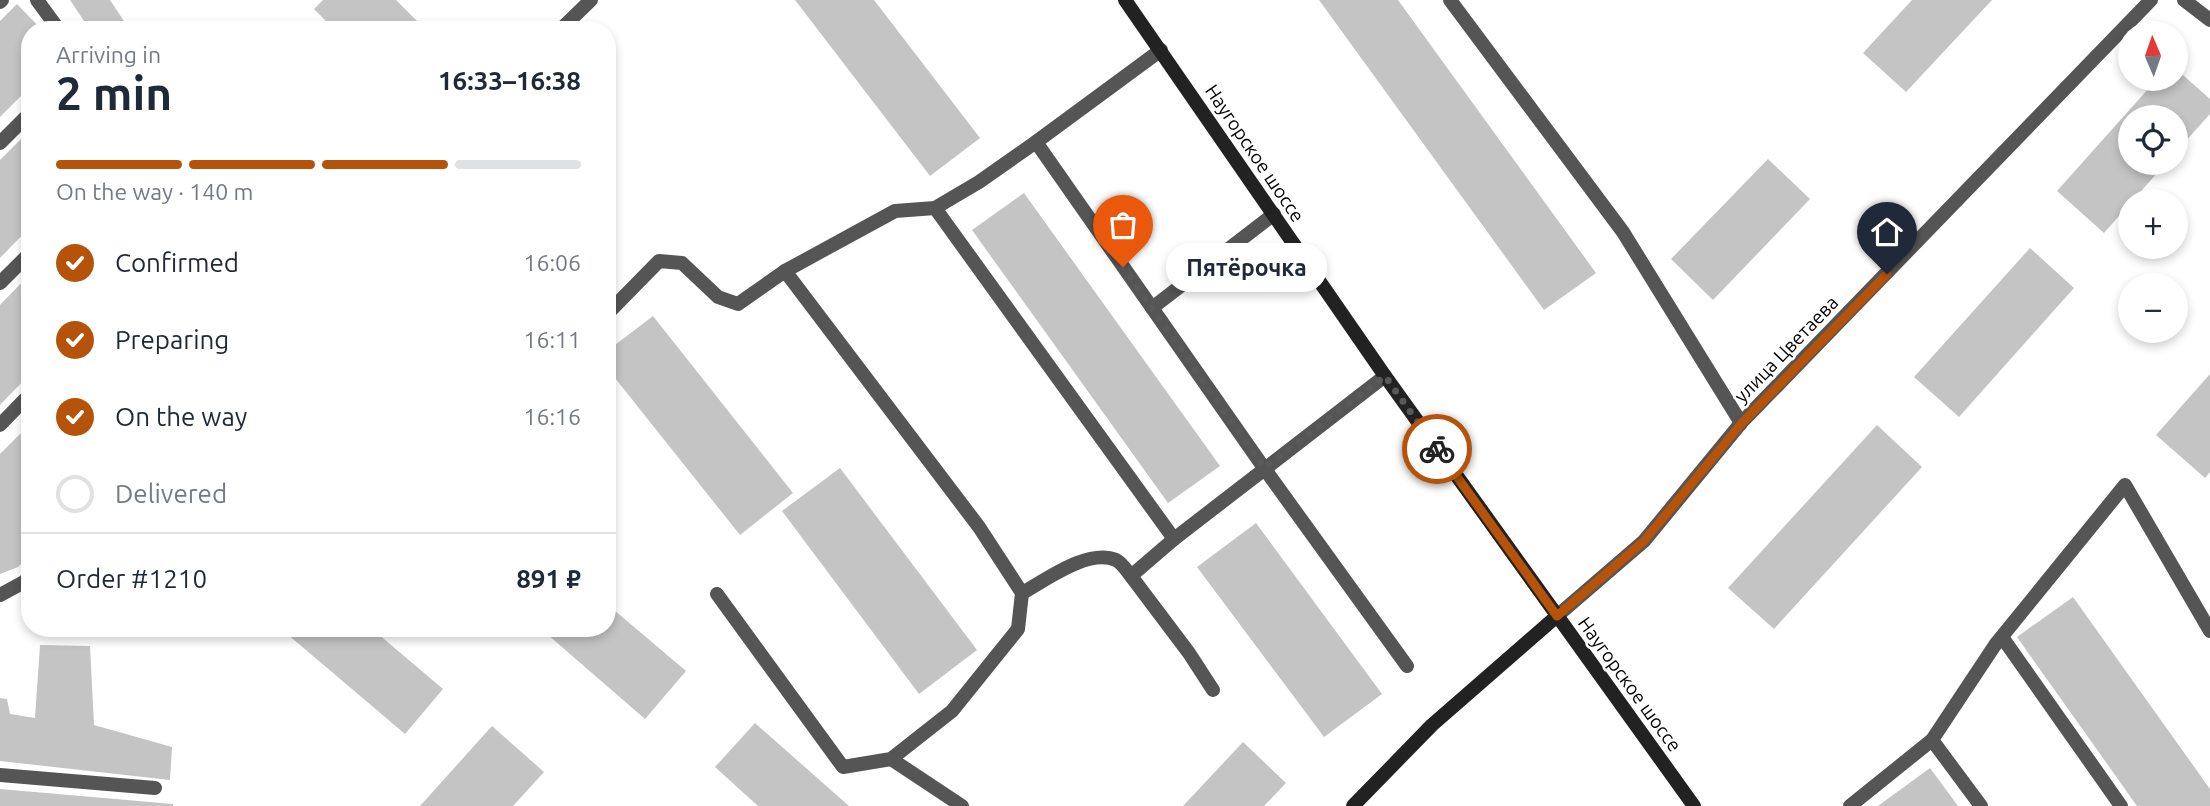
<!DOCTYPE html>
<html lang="en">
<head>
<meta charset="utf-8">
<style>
  :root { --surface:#fff; --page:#f2f2f3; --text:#1f2937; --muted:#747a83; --line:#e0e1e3; --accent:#b45309 }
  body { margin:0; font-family:Ubuntu,sans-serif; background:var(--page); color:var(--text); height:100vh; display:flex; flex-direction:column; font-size:26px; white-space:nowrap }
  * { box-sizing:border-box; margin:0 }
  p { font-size:23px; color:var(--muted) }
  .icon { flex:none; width:38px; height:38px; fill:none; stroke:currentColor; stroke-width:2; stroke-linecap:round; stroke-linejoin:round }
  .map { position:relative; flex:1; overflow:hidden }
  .drawer { position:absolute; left:21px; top:21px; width:595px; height:616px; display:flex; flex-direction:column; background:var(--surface); border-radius:28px; box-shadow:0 4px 10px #0003 }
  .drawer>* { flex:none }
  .needle { width:46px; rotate:358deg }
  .fabs { position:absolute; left:2118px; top:21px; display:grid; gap:14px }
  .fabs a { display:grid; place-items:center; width:70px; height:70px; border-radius:50%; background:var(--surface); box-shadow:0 4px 10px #0003; font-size:35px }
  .pin { position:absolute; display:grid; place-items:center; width:60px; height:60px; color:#fff; margin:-72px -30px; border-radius:50% 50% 50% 0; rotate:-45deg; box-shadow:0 0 7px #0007 }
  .pin .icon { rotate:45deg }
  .courier { position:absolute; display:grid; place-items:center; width:70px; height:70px; margin:-35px; border:5px solid #b45309; border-radius:50%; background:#fff; color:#222; box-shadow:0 2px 9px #0007 }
  .bubble { position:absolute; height:49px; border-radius:24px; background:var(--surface); box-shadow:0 4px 10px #0003; font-size:23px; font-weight:600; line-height:49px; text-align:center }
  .summary em { font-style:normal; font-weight:600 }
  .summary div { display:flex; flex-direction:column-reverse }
  .summary { display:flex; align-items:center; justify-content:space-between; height:119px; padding:0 35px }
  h1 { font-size:46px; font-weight:600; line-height:52px }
  .bar { display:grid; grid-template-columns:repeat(4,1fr); gap:10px 7px; align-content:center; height:84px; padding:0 35px }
  .bar i { height:9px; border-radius:5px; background:var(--line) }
  .bar .active { background:var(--accent) }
  .bar p { grid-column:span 4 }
  .line { display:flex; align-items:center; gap:18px; padding:0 35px; border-top:2px solid var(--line) }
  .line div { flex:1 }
  ol { padding:0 35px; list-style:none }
  li { display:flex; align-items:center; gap:21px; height:77px }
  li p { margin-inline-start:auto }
  li .icon { padding:7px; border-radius:50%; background:var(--accent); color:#fff; stroke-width:4 }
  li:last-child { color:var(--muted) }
  li i { width:38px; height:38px; border:4px solid var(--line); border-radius:50% }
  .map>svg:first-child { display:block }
  .building { fill:#c4c4c4 }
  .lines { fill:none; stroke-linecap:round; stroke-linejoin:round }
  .service { stroke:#555; stroke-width:14 }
  .minor { stroke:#555; stroke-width:14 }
  .secondary { stroke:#222; stroke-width:14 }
  .done { stroke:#595959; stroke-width:7; stroke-dasharray:0 12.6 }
  .route { stroke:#b45309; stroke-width:9 }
  .labels { text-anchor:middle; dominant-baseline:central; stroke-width:5; stroke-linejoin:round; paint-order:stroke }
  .street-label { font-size:19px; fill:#000; stroke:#fff }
</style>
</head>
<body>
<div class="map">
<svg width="2210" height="806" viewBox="0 0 2210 806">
  <rect width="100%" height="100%" fill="#fff"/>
  <g class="building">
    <polygon points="70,0 110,0 130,30 90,30"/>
    <polygon points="323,0 396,0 426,30 335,30 314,9"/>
    <polygon points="795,0 874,0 980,138 930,176"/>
    <polygon points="1319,0 1398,0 1596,273 1544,310"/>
    <polygon points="1912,0 1992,0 1906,92 1863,53"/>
    <polygon points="17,4 42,30 30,30 30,87 0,117 0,21"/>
    <polygon points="2175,68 2210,99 2210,114 2175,153 2175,117 2130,117 2130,163 2166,163 2104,233 2057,191 2157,79 2175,79"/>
    <polygon points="30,130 30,227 0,258 0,160"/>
    <polygon points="1768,159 1810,199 1713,300 1671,259"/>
    <polygon points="1024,193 1220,466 1168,503 972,230"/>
    <polygon points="2030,248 2074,288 1959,417 1914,377"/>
    <polygon points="30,274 30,374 0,405 0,305"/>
    <polygon points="653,316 793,493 740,535 607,368 607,351"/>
    <polygon points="2210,374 2210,472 2205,478 2156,435"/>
    <polygon points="30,424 30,556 18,567 0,574 0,454"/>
    <polygon points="1877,425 1922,467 1774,629 1728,588"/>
    <polygon points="840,468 977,650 919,694 782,511"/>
    <polygon points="1256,523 1382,694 1324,737 1197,567"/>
    <polygon points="2073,597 2210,789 2210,806 2137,806 2017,637"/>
    <polygon points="607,604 686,671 645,719 540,628 607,628"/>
    <polygon points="280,628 371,628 443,689 405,734"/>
    <polygon points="40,645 90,646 94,725 172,747 170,780 0,761 0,698 7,699 10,714 35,718"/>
    <polygon points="755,723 849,806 758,806 715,767"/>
    <polygon points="492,726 544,772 513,806 420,806"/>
    <polygon points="1243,742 1286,783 1264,806 1183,806"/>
    <polygon points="1930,768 1958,806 1878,806"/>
    <polygon points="0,789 173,804 173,806 0,806"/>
  </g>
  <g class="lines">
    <g class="service">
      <polyline points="37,0 59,30"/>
      <polyline points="1450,0 1623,232 1741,423"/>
      <polyline points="2184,0 2210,20"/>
      <polyline points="0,2 2,0"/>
      <polyline points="560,30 591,0"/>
      <polyline points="1036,142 1264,468 1407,666"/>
      <polyline points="0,143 30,113"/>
      <polyline points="935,208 1174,539"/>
      <polyline points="0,283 30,253"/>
      <polyline points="1152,308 1274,214"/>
      <polyline points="607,314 659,261 682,263 718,297 738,304 785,271"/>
      <polyline points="0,425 30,394"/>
      <path d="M1022,593C1046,580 1088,548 1116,560C1122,563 1127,571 1131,576"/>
      <polyline points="717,594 843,767 891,759 952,711 1018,629 1022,593 979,527 785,271 895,211 935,208 979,182 1036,142 1161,50"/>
      <polyline points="0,595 24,582 30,576"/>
      <polyline points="2002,637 2121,806"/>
      <polyline points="1213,690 1189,653 1131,576 1174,539 1385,376"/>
      <polyline points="1932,740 1981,806"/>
      <polyline points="891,759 962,806"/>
      <polyline points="0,775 155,788"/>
      <polyline points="1850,806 1932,740 1995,645 2125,485 2210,631"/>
    </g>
    <polyline class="minor" points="1557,616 1644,541 1741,423 2151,0"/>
    <g class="secondary">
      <polyline points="1125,0 1385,376 1694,806"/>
      <polyline points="1353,806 1432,725 1557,616"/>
    </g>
  </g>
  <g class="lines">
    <polyline class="done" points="1123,267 1264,468 1385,376 1437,449"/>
    <polyline class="route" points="1437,449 1557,616 1644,541 1741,424 1887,274"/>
  </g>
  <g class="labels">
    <g class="street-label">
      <text transform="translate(1255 153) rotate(56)">Наугорское шоссе</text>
      <text transform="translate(1786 349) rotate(-46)">улица Цветаева</text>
      <text transform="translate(1630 684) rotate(54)">Наугорское шоссе</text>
    </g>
  </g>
</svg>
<div class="fabs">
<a><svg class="needle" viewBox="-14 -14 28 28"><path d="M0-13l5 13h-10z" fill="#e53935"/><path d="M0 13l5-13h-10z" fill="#747a83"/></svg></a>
<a><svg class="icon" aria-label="locate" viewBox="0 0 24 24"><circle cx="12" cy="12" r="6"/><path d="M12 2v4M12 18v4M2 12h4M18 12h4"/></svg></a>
<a>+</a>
<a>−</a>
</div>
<div class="pin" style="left:1123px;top:267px;background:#ea580c"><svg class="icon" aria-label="bag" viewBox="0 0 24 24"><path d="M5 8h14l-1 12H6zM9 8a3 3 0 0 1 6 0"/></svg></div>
<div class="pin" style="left:1887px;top:274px;background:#1f2937"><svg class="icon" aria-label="home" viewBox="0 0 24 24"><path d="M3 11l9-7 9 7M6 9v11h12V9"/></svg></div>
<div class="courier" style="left:1437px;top:449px"><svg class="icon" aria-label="bike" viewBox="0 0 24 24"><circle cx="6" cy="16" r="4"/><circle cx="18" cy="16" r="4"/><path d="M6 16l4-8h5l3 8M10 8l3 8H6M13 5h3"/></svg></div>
<div class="bubble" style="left:1166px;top:243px;width:161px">Пятёрочка</div>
<section class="drawer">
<div class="summary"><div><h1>2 min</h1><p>Arriving in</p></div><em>16:33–16:38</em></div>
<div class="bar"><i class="active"></i><i class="active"></i><i class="active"></i><i></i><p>On the way · 140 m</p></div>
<ol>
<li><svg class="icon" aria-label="check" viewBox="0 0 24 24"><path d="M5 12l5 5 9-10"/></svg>Confirmed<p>16:06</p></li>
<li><svg class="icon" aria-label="check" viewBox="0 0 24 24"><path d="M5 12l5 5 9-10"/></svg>Preparing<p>16:11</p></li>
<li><svg class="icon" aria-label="check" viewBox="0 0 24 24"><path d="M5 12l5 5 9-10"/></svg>On the way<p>16:16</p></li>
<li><i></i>Delivered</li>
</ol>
<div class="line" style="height:91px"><div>Order #1210</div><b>891 ₽</b></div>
</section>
</div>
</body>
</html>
